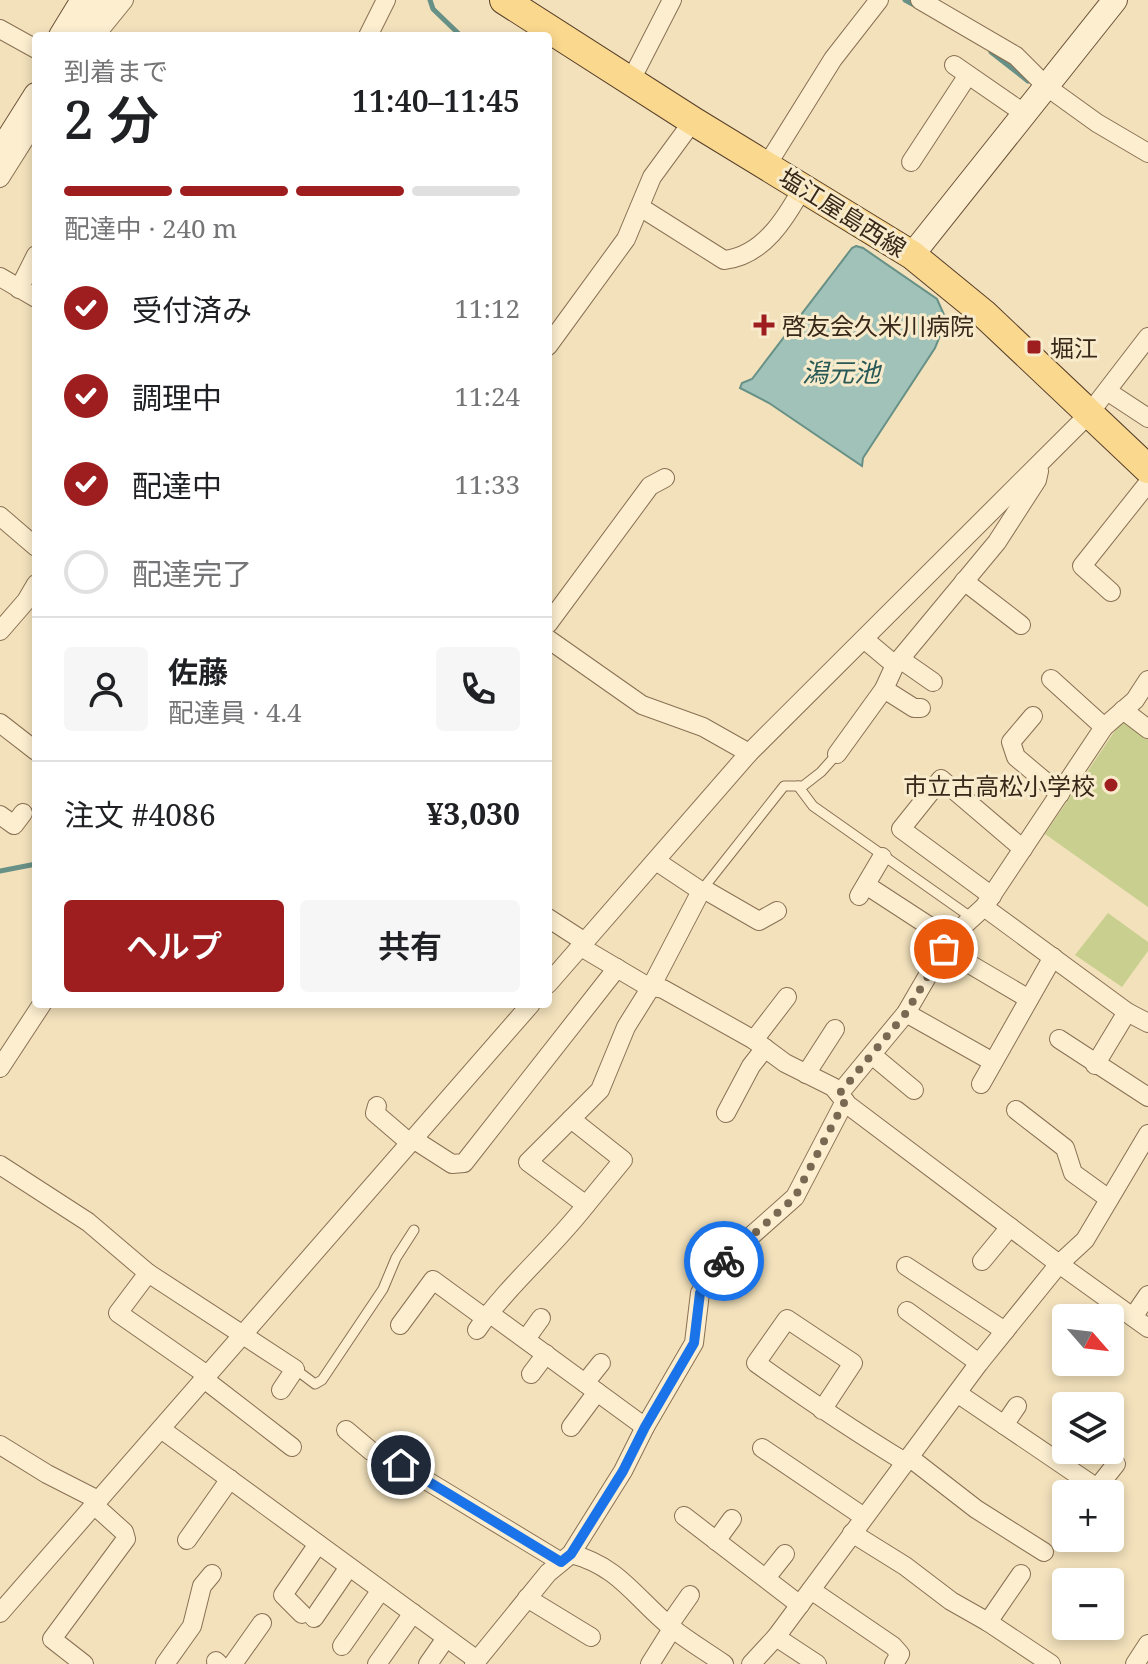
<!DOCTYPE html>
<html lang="ja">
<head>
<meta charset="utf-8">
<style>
  :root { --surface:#fff; --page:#f6f6f6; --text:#202124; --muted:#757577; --line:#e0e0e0; --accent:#9e1e20 }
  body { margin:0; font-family:"Noto Serif","Noto Sans JP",serif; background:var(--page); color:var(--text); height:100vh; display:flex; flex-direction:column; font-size:30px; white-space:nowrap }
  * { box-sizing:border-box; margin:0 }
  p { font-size:26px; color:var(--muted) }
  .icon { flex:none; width:44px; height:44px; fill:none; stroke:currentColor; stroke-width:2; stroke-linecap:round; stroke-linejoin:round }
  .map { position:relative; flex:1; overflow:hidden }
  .details { position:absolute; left:32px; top:32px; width:520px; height:976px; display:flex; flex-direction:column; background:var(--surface); border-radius:8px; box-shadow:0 4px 12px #0003 }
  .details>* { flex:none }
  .needle { width:52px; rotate:118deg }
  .controls { position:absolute; left:1052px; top:1304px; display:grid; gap:16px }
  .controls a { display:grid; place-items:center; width:72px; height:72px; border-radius:8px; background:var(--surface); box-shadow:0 4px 12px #0003; font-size:40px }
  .pin { position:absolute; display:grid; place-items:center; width:68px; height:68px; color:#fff; margin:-34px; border:4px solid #fff; border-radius:50%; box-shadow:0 2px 8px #0007 }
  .courier { position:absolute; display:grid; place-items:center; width:80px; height:80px; margin:-40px; border:6px solid #1a73e8; border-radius:50%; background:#fff; color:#222; box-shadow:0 2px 10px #0007 }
  .summary em { font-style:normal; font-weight:600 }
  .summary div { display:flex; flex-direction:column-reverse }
  .summary { display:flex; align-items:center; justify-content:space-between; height:136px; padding:0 32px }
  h1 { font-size:52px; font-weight:600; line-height:60px }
  .bar { display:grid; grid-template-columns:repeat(4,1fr); gap:12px 8px; align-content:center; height:96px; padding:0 32px }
  .bar i { height:10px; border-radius:6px; background:var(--line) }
  .bar .selected { background:var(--accent) }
  .bar p { grid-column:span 4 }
  .line { display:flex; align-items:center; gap:20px; padding:0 32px; border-top:2px solid var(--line) }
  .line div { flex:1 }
  .round { display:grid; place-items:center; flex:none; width:84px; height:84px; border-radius:8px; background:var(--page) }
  ol { padding:0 32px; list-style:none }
  li { display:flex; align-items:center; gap:24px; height:88px }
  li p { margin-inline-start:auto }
  li .icon { padding:8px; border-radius:50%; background:var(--accent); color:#fff; stroke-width:4 }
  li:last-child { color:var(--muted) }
  li i { width:44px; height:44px; border:4px solid var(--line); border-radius:50% }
  .action { display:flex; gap:16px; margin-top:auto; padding:16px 32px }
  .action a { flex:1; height:92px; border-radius:8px; background:var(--accent); color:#fff; font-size:32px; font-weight:600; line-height:92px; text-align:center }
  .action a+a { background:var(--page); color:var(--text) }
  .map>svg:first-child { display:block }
  .green { fill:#c9d08f }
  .water { fill:#a0c2b8; stroke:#679086; stroke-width:2 }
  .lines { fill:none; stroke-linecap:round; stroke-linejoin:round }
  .stream { stroke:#679086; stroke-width:5 }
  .lane-casing { stroke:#8a7054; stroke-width:11 }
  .street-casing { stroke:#8a7054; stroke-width:20 }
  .secondary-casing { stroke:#6c5137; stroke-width:26 }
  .primary-casing { stroke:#573e29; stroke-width:30 }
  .lane { stroke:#fceecf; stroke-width:9 }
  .street { stroke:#fceecf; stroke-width:18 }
  .secondary { stroke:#fceecf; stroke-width:24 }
  .primary { stroke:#fad88e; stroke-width:28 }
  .done { stroke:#796952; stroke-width:8; stroke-dasharray:0 14.4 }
  .route { stroke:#1a73e8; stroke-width:10 }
  .poi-dot { fill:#9e1e20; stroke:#f8ebcb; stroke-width:3 }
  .labels { text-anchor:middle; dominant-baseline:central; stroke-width:6; stroke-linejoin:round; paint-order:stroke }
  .street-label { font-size:24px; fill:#38281a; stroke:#f8ebcb }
  .poi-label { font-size:24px; fill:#38281a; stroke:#f8ebcb; text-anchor:start }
  .water-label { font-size:26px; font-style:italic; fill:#285956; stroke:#f8ebcb }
</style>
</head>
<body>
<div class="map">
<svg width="1148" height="1664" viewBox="0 0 1148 1664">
  <rect width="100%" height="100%" fill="#f2e1bb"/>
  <g class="green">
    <polygon points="1123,719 1148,739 1148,907 1045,834"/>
    <polygon points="1108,913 1148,942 1148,951 1122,987 1075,955"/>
  </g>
  <polygon class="water" points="856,246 863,248 937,299 945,317 944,326 935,348 863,458 862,466 769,403 740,388 742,383 752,379 852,248"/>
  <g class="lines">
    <g class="stream">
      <polyline points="430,0 433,9 461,36"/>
      <polyline points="905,0 918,7"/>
      <polyline points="991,52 1028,81"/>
      <polyline points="0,871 36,864"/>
    </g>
    <g class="lane-casing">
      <g id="lane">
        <polyline points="798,786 813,806 972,918"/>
        <polyline points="701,891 784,786 803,786 821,772 837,754"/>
        <polyline points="295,1369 315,1384 322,1380 383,1289 396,1258 414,1230"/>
      </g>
    </g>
    <g class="street-casing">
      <g id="street">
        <polyline points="920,0 1016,56 1047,87 1097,123 1148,153"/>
        <polyline points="0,29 36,49"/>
        <polyline points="98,32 124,0"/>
        <polyline points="368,36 386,0"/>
        <polyline points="954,65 1025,114"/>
        <polyline points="631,80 672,0"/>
        <polyline points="911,162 968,75"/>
        <polyline points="767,165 833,59 879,0"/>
        <polyline points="0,178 36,121"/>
        <path d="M640,207L724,260C763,256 786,218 803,187"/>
        <polyline points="0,277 36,298"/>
        <polyline points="19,289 36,255"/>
        <polyline points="548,346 626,239 652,177 693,121"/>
        <polyline points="1107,391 1148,418"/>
        <polyline points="0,516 36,547"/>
        <polyline points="964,581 1021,625"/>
        <polyline points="1111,592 1082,566 1148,483"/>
        <polyline points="548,624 650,486 665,478"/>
        <polyline points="0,631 26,601 36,584"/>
        <polyline points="548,639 642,705 703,727 749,753"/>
        <polyline points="864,639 895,665"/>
        <polyline points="900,659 933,682"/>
        <polyline points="1051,679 1104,727"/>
        <polyline points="884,689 914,708 921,708"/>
        <polyline points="1123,710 1148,729"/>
        <polyline points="1033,716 1011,742 1016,757 1060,794"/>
        <polyline points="0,723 36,751"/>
        <polyline points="837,754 884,689 895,665 997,542 1037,480 1039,471"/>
        <polyline points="0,815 14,825 23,813"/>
        <polyline points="866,885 949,939"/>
        <polyline points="701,891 707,891 759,921 777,911"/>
        <polyline points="859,896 882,857"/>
        <polyline points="992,896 901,829 941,779 1023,849"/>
        <polyline points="984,907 1127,1012 1148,1023"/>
        <polyline points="548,918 585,942"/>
        <polyline points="581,947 647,986 663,989 754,1040 785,1063 833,1087 848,1105 1059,1264 1148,1328"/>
        <polyline points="944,949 1029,999"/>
        <polyline points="548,984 749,753 1088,415 1148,337"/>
        <polyline points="906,1013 993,1062"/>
        <polyline points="1059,1039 1148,1097"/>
        <polyline points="754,1040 787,997"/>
        <polyline points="872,1055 914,1090"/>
        <polyline points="1095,1065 1127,1012"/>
        <polyline points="0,1068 42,1004"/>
        <polyline points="806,1074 835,1029"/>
        <polyline points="981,1084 1053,957"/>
        <polyline points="839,1094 906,1013 949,939 984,907 1104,727 1135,700 1148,680"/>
        <polyline points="377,1106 375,1113 410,1143"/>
        <polyline points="1016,1110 1065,1148 1073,1173 1109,1199"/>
        <polyline points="726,1113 751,1066 765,1048"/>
        <polyline points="571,1119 623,1160 586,1205"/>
        <polyline points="413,1139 452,1164 464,1163 617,968"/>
        <polyline points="0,1165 88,1222 148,1273 295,1369 281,1390"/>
        <polyline points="982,1261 1010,1227"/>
        <polyline points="906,1266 1005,1331"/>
        <polyline points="148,1273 118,1313 207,1375"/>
        <polyline points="907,1311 979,1363"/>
        <polyline points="489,1313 645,1427"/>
        <polyline points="1133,1317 1148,1295"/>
        <polyline points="400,1325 433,1280 485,1318"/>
        <path d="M477,1330C508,1285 552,1249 586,1205L528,1162L600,1090L626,1027L651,987L701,891L656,861"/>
        <polyline points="526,1339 541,1318"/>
        <polyline points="531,1374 546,1354"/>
        <polyline points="204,1379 292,1447"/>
        <polyline points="585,1383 601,1363"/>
        <polyline points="957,1393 1097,1488 1116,1464"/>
        <path d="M822,1410L853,1363L787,1319L756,1363C805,1398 854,1431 905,1462"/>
        <polyline points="1004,1425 1017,1406"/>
        <polyline points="571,1427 597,1392"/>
        <polyline points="161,1429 477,1660"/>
        <polyline points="346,1430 371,1451 401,1465 561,1562"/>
        <polyline points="0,1445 47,1474 98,1500"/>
        <polyline points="762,1448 864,1517"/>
        <polyline points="909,1457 976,1509 1044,1552"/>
        <polyline points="684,1516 800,1605"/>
        <polyline points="852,1533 905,1566 951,1601 988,1622 1051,1664"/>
        <polyline points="187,1540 230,1479"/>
        <polyline points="716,1541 732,1519"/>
        <path d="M571,1554C619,1566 636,1599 672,1628C688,1641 707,1652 724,1664"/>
        <polyline points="766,1578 785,1554"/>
        <polyline points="811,1590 893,1646 900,1654 894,1664"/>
        <polyline points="527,1598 591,1637"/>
        <polyline points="0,1613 531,1004"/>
        <polyline points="302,1614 283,1595 318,1544"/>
        <polyline points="314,1618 349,1567"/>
        <polyline points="988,1622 1021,1574"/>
        <polyline points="669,1625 690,1595"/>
        <polyline points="776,1637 817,1664"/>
        <polyline points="342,1646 381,1590"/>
        <polyline points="216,1661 219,1664"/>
        <polyline points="84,1664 52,1639 126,1539 124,1532 94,1505"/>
        <polyline points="165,1664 192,1626 202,1586 212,1574"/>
        <polyline points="233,1664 262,1623"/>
        <polyline points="377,1664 413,1613"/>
        <polyline points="428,1664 446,1638"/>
        <polyline points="474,1664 548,1573 571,1554 623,1471 645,1427 694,1343 700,1293 724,1260 795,1197 845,1101"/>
        <polyline points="650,1664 672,1629"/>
        <polyline points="751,1664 776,1637 979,1363 1059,1264 1085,1240 1148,1134"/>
        <polyline points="1135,1664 1148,1644"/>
      </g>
    </g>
    <g class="secondary-casing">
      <g id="secondary">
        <polyline points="61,36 83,0"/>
        <polyline points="83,36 108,0"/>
        <polyline points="0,152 36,95"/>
        <polyline points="912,255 1115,0"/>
      </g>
    </g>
    <g class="primary-casing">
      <polyline id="primary" points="504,0 693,121 912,255 983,313 1148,469"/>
    </g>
    <use href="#lane" class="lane"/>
    <use href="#street" class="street"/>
    <use href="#secondary" class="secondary"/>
    <use href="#primary" class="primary"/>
  </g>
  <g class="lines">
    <polyline class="done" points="724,1261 795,1197 845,1101 839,1094 906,1013 944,949"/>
    <polyline class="route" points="401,1465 561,1562 571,1554 623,1471 645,1427 694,1343 700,1293 724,1261"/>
  </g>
  <g class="poi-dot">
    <path d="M760 313h8v8h8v8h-8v8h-8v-8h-8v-8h8z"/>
    <rect x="1026" y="339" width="16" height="16" rx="4"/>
    <circle cx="1111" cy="785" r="8"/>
  </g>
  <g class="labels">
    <g class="street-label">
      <text transform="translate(843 212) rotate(32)">塩江屋島西線</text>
    </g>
    <g class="poi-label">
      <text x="782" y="325">啓友会久米川病院</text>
      <text x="1050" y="347">堀江</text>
      <text x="1095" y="785" text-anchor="end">市立古高松小学校</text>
    </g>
    <g class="water-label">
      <text x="841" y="372">潟元池</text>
    </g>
  </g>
</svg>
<div class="controls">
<a><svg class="needle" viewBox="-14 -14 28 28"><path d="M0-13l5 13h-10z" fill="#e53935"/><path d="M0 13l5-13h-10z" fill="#757577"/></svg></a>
<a><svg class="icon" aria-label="layers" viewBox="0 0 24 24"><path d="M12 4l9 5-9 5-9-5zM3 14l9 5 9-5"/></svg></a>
<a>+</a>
<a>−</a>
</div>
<div class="pin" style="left:944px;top:949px;background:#ea580c"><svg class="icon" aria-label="bag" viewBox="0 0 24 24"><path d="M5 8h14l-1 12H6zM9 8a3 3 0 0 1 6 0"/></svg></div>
<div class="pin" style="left:401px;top:1465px;background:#1f2937"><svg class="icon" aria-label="home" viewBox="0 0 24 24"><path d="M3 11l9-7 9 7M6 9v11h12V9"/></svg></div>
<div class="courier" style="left:724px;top:1261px"><svg class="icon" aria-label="bike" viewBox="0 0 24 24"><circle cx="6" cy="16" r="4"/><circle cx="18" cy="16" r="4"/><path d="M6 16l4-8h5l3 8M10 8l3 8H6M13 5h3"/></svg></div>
<section class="details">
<div class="summary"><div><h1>2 分</h1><p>到着まで</p></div><em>11:40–11:45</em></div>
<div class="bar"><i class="selected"></i><i class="selected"></i><i class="selected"></i><i></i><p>配達中 · 240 m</p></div>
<ol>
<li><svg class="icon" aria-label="check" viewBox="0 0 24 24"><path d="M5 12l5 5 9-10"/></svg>受付済み<p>11:12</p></li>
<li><svg class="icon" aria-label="check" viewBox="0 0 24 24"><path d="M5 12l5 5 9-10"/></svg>調理中<p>11:24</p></li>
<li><svg class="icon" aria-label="check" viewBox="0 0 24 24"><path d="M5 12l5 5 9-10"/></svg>配達中<p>11:33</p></li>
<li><i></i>配達完了</li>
</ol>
<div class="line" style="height:144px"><a class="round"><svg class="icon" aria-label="person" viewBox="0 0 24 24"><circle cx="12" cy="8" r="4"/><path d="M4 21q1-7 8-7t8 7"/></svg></a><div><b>佐藤</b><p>配達員 · 4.4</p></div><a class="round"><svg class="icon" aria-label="phone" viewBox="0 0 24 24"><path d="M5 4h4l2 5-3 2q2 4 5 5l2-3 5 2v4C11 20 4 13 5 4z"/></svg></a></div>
<div class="line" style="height:104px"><div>注文 #4086</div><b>¥3,030</b></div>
<div class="action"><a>ヘルプ</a><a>共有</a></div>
</section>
</div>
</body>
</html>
